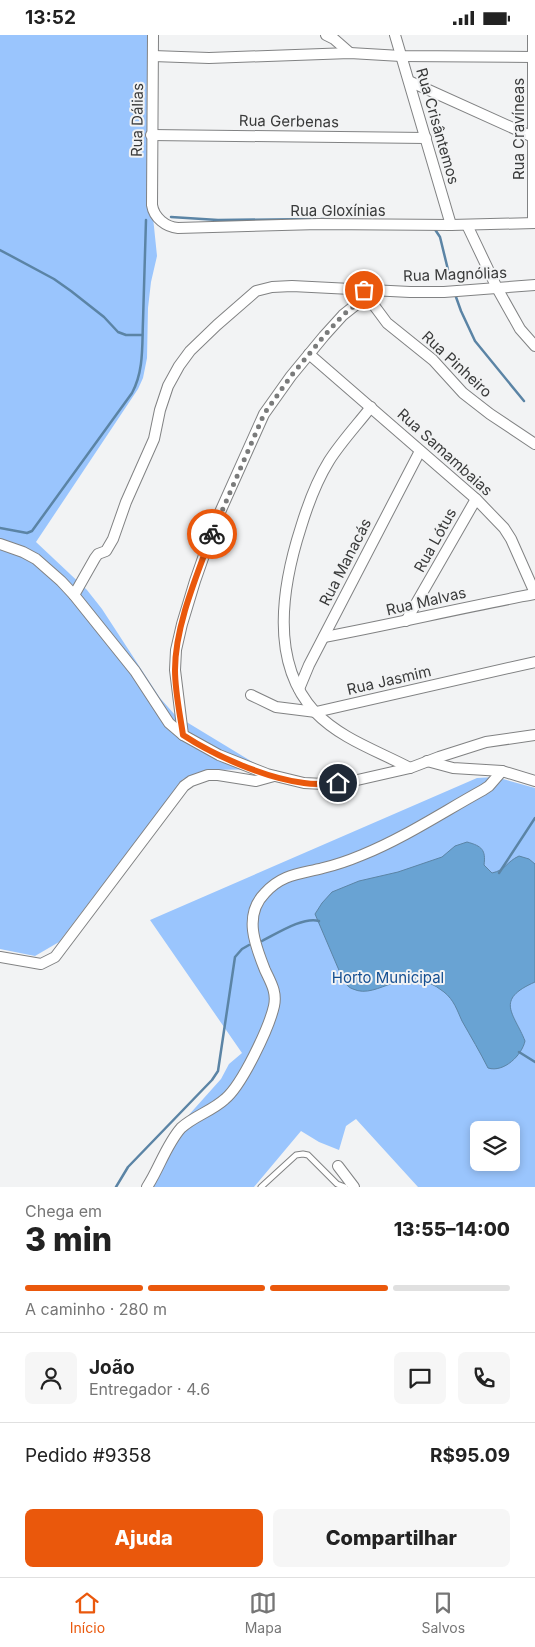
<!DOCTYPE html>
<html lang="pt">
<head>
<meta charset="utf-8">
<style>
  :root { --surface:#fff; --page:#f6f6f6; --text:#222; --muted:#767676; --line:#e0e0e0; --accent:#ea580c }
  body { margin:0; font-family:Inter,sans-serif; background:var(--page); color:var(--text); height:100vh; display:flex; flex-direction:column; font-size:19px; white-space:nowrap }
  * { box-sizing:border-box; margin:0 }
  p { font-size:16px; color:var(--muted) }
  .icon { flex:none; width:28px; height:28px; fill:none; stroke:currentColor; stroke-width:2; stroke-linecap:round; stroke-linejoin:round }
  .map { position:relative; height:1152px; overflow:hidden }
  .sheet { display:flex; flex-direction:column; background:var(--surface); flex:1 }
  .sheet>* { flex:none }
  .buttons { position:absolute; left:470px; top:1086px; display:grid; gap:10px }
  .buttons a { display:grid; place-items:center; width:50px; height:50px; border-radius:8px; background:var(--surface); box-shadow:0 2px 8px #0003; font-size:25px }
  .pin { position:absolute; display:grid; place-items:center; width:42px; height:42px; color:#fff; margin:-21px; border:2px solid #fff; border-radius:50%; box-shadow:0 1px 5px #0007 }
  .courier { position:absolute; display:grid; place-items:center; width:50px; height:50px; margin:-25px; border:4px solid #ea580c; border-radius:50%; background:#fff; color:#222; box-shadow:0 1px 6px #0007 }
  .overview em { font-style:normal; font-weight:800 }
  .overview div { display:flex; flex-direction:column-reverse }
  .overview { display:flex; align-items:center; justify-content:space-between; height:85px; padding:0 25px }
  h1 { font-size:32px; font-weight:800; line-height:38px }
  .bar { display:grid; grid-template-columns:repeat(4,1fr); gap:8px 5px; align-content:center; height:60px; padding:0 25px }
  .bar i { height:6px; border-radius:4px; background:var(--line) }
  .bar .current { background:var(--accent) }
  .bar p { grid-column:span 4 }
  .line { display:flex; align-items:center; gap:12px; padding:0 25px; border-top:1px solid var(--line) }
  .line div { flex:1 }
  .round { display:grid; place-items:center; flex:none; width:52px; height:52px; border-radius:8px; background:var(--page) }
  .primary-button { display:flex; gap:10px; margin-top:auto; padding:10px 25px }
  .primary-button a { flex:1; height:58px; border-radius:8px; background:var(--accent); color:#fff; font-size:20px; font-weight:800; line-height:58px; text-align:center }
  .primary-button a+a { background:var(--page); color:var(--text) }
  .status { display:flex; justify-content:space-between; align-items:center; height:35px; padding:0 25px; background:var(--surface); direction:ltr }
  .status svg { height:14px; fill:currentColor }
  .tabs { display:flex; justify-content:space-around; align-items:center; height:70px; border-top:1px solid var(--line); background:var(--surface); font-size:14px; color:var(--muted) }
  .tabs a { display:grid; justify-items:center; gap:2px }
  .tabs .current { color:var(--accent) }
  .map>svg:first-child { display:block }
  .green { fill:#9ac5fd; fill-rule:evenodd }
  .water { fill:#69a3d3; stroke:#5b84a5 }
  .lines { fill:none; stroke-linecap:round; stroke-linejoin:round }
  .stream { stroke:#5b84a5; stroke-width:2.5 }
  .service-casing { stroke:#818283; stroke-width:7 }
  .minor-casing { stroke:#818283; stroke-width:12 }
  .service { stroke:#fff; stroke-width:5 }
  .minor { stroke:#fff; stroke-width:10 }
  .done { stroke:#7a7b7b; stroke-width:5; stroke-dasharray:0 9 }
  .route { stroke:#ea580c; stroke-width:6 }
  .labels { text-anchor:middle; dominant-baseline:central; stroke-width:4; stroke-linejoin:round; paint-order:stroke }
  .street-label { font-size:15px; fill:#393a3a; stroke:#f2f3f4 }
  .park-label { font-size:15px; fill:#154f91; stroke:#f2f3f4 }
</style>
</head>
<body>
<div class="status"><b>13:52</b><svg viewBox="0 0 49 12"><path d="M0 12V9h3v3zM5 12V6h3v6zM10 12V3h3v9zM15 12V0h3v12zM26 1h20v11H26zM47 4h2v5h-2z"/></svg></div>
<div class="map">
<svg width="535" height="1152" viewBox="0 0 535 1152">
  <rect width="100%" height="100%" fill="#f2f3f4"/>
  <g class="green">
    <polygon points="0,0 147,0 150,153 157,221 151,247 148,273 147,323 143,343 138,354 36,507 87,555 102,574 160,663 175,680 264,734 207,735 183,744 59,907 35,921 0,914"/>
    <path d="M496,742L535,753V1152H418L356,1084L346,1091L339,1115L319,1107L301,1096L254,1152H142L178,1092L221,1044L229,1029L242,1018L150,885L477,743ZM479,1095H511V1128H479Z"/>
  </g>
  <path class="water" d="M467,807C482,811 486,815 484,830L492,838C506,835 506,827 519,821L529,824L535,829V947C494,965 514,978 525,1006C522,1020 504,1038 488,1033C480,1017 471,1002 462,986C457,975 454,965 444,957C404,925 379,966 353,954C349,953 346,949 344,947L315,879L322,868L332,857L359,846L398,837L442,822L455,811Z"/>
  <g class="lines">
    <g class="stream">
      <polyline points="171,182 218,185 315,184"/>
      <polyline points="321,184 329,184"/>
      <polyline points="434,193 440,202 450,243"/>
      <polyline points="0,215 54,244 71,256 104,282 118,297 126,300 142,300"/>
      <polyline points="456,262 461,276 475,306 524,366"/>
      <path d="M0,493L27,498L32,496L132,358C144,336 142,310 143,286C144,252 145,219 146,185"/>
      <polyline points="499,838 535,783"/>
      <path d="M262,906C276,899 304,881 319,886"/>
      <polyline points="519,1017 535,1027"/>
      <polyline points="116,1152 128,1132 212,1045 218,1036 235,922 242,914 249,910"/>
    </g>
    <g class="service-casing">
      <polyline id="service" points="261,1152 296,1120 303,1119 308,1120 337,1149 345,1152"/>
    </g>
    <g class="minor-casing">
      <g id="minor">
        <path d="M153,0L152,170C154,183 166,192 178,193L319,189L451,190L535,188"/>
        <polyline points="326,0 334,4 350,18"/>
        <polyline points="395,0 451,190"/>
        <polyline points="153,21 209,23 350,18 401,21 533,22"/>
        <polyline points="411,47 535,103"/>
        <polyline points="151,100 426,103"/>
        <polyline points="533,188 533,0"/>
        <polyline points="467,190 497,253 520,294 535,311"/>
        <polyline points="367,261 387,288 433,325 463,358 490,379 535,409"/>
        <polyline points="309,319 476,464 504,493 511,504 535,558"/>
        <path d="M371,372C357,390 341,407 329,426C316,447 308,469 301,492C282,551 269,627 315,677C341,704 378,716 410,733"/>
        <polyline points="0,509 23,517 36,524 61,546 74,560 135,636 169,688 183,700 219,720 267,739 304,748 324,749 353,746 410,733 439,722 486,707 535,700"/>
        <polyline points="74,560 95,523 98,519 106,516 113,504 126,467 154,404 160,375 168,351 179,331 190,316 217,290 256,256 272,252 292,251 410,257 444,257 535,250"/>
        <polyline points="406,586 476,464"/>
        <path d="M324,602C394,589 464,572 535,559"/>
        <polyline points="299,654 309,630 420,416"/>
        <polyline points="251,660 276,672 316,677 535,627"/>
        <polyline points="183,700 175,635 176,615 182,589 195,546 216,486 264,379 291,341 324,301 343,280 367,261 364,255"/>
        <polyline points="427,726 453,733 502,736 535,746"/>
        <polyline points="0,922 41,929 55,922 184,751 191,746 208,740 218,740 256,746 274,741"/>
        <polyline points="338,1131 354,1152"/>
        <path d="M147,1152C159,1134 166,1110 181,1093C194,1081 212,1076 225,1064C242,1050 269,993 274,971C277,957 271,948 265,935C255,910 243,880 265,858C282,839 300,839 323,833C336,830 350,825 362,820C404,803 443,777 483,755L489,751L502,736"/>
      </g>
    </g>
    <use href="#service" class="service"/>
    <use href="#minor" class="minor"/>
  </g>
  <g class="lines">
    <polyline class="done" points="212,499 264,379 291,341 324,301 343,280 367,261 364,255"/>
    <path class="route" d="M212,499C197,540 175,591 175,635C175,657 180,679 183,700C215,721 265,743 304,748C315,750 327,749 338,748"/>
  </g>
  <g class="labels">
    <g class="street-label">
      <text transform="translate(137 85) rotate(-89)">Rua Dálias</text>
      <text transform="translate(289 86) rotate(1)">Rua Gerbenas</text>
      <text transform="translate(438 91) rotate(74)">Rua Crisântemos</text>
      <text transform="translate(518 94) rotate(-90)">Rua Cravíneas</text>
      <text x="338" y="175">Rua Gloxínias</text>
      <text transform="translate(455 239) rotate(-2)">Rua Magnólias</text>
      <text transform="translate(457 329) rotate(43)">Rua Pinheiro</text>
      <text transform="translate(445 417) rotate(42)">Rua Samambaias</text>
      <text transform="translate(435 505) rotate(-61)">Rua Lótus</text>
      <text transform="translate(345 527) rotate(-63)">Rua Manacás</text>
      <text transform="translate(426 566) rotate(-13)">Rua Malvas</text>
      <text transform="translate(389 645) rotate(-13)">Rua Jasmim</text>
    </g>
    <g class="park-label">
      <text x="388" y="942">Horto Municipal</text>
    </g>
  </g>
</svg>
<div class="buttons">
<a><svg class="icon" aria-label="layers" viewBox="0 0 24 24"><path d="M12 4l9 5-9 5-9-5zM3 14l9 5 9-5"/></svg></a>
</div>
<div class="pin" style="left:364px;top:255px;background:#ea580c"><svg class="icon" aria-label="bag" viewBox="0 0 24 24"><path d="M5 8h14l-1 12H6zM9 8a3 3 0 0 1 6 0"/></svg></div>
<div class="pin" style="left:338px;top:748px;background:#1f2937"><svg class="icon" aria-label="home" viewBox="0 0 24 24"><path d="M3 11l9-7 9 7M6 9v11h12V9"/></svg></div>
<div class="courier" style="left:212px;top:499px"><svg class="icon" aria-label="bike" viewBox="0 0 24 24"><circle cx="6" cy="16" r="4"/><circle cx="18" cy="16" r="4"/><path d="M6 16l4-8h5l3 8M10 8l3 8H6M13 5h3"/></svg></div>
</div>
<section class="sheet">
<div class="overview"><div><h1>3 min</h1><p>Chega em</p></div><em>13:55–14:00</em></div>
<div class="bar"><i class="current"></i><i class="current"></i><i class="current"></i><i></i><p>A caminho · 280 m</p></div>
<div class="line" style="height:90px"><a class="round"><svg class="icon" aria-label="person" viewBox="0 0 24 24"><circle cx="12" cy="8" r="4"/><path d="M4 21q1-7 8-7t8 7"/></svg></a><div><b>João</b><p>Entregador · 4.6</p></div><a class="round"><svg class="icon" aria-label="chat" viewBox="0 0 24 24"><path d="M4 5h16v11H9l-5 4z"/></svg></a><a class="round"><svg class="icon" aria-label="phone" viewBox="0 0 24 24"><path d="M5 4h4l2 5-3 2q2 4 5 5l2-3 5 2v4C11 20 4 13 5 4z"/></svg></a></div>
<div class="line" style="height:65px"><div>Pedido #9358</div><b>R$95.09</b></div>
<div class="primary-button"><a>Ajuda</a><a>Compartilhar</a></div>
</section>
<nav class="tabs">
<a class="current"><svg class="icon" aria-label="home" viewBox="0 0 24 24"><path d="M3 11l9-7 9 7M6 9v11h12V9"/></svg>Início</a>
<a><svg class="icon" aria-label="map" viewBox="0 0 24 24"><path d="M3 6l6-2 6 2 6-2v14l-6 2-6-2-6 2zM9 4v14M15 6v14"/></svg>Mapa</a>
<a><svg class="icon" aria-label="saved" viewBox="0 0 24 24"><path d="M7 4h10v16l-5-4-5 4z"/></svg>Salvos</a>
</nav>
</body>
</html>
